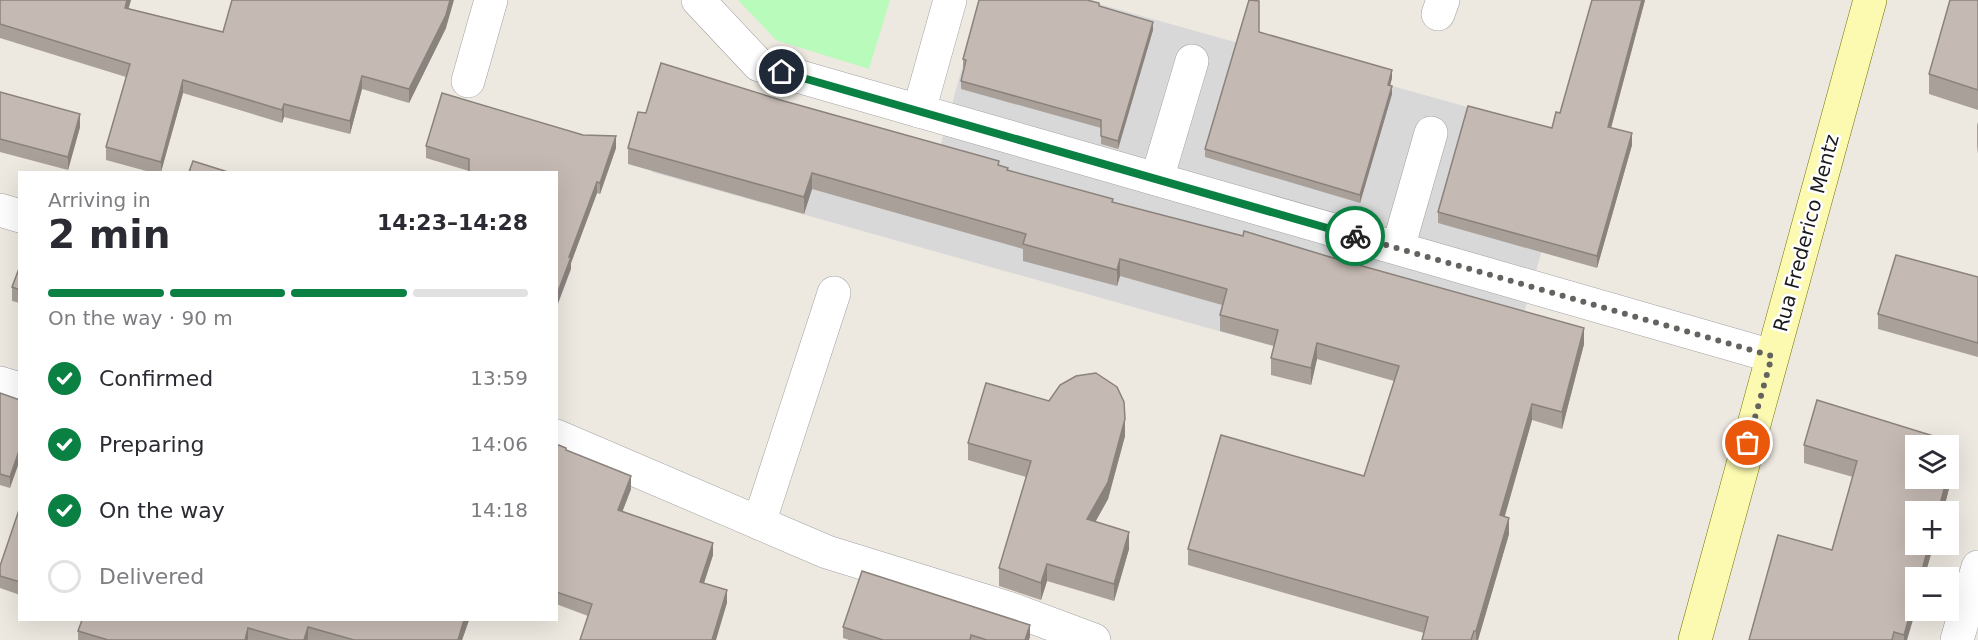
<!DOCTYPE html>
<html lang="en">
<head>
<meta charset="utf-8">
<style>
  :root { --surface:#fff; --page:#f2f2f3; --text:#2b2b33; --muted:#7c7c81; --line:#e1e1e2; --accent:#0b8043 }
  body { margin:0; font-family:"DejaVu Sans",sans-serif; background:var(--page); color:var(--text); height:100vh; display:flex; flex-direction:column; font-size:22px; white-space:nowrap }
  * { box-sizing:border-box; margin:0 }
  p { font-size:20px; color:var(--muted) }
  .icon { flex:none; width:33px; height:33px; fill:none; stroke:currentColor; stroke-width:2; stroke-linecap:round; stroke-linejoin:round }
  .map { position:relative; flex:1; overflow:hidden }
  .sheet { position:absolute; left:18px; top:171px; width:540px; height:450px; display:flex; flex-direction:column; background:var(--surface); border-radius:0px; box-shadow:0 6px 24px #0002 }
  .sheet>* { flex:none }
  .buttons { position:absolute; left:1905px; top:435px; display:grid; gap:12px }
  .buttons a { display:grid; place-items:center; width:54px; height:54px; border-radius:0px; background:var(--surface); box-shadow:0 6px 24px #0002; font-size:30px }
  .pin { position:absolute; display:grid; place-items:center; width:51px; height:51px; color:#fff; margin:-26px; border:3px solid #fff; border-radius:50%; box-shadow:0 2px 6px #0007 }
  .courier { position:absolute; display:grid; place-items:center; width:60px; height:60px; margin:-30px; border:4px solid #0b8043; border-radius:50%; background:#fff; color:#222; box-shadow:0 2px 8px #0007 }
  .head em { font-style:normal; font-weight:700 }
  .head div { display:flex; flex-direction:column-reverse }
  .head { display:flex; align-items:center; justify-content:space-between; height:102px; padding:0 30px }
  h1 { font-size:39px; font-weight:700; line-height:45px }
  .bar { display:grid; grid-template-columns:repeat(4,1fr); gap:9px 6px; align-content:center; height:72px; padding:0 30px }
  .bar i { height:8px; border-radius:4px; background:var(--line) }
  .bar .active { background:var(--accent) }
  .bar p { grid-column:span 4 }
  ol { padding:0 30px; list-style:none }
  li { display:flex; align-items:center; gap:18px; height:66px }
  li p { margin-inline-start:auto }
  li .icon { padding:6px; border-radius:50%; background:var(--accent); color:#fff; stroke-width:4 }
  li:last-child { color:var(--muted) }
  li i { width:33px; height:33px; border:3px solid var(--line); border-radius:50% }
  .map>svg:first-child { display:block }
  .residential { fill:#d9d8d8 }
  .park { fill:#b9fbba }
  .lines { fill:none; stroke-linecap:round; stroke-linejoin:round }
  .street-casing { stroke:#a2a2a2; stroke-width:34 }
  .secondary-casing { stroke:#6f7401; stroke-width:34 }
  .street { stroke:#fff; stroke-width:33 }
  .secondary { stroke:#fcfab0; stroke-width:33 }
  .wall { fill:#a9a09a }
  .shaded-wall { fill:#8a827d }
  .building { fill:#c5bab3; stroke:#8a827d; stroke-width:1.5 }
  .done { stroke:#646360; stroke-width:6; stroke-dasharray:0 10.8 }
  .route { stroke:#0b8043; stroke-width:8 }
  .labels { text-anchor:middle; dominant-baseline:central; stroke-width:5; stroke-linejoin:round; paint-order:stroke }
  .street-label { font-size:20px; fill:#1b1b1b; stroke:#fff }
</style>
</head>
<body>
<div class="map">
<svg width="1978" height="640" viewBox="0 0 1978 640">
  <rect width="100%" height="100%" fill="#ede8e0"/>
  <polygon class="residential" points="981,0 1085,0 1574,137 1497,409 652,172 675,91 935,165"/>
  <polygon class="park" points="738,0 890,0 869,69 776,40"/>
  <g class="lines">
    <g class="street-casing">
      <g id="street">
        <polyline points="698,0 759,65 1772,356"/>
        <polyline points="1438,14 1443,0"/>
        <polyline points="468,81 491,0"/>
        <polyline points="919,111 950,0"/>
        <polyline points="1157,179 1192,61"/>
        <polyline points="0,210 20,216"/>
        <polyline points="1398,248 1431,133"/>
        <polyline points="0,383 20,389"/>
        <polyline points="556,436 827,552 1008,608 1094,640"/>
        <polyline points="759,523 834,293"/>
        <polyline points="1957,640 1978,567"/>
      </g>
    </g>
    <g class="secondary-casing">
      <polyline id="secondary" points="1695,640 1870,0"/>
    </g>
    <use href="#street" class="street"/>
    <use href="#secondary" class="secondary"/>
  </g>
  <g class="wall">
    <polygon points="0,0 131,0 128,8 223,32 446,28 409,103 362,89 350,134 284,117 282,123 183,93 161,172 150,172 106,160 106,147 126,77 0,38"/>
    <polygon points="1592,0 1645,0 1611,128 1632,145 1597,268 1438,223 1438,212 1552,128 1560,113"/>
    <polygon points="1978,0 1978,110 1929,94 1929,74"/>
    <polygon points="1099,6 1153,30 1118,149 1101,144 1101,128 961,89 961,81 964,67 963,67 963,59"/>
    <polygon points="1259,32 1392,78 1390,86 1392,94 1360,203 1205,157 1205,149"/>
    <polygon points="0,92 80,127 68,170 0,152"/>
    <polygon points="784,101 999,165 1008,171 1584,344 1562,429 1532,420 1505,516 1509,534 1478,640 1422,640 1424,633 1188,565 1188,549 1364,476 1394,381 1317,359 1311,385 1271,375 1271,358 1274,346 1220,331 1220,315 1222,305 1120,276 1117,286 1023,261 1023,249 812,189 804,214 628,164 628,148 646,113"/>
    <polygon points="1978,122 1978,154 1977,146 1977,125"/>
    <polygon points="426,146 616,148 600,194 597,193 571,263 571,269 556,172 469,171 426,158"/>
    <polygon points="20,266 20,303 12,301 12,287"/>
    <polygon points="1978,277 1978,357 1878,329 1878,314"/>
    <polygon points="0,393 20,400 10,488 0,485"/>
    <polygon points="1125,436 1108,499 1095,522 1129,549 1114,601 1047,581 1041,600 999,586 999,568 1026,477 968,460 968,443"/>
    <polygon points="556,444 631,489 622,512 713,555 704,583 727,603 588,616 556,604"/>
    <polygon points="1804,445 1956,461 1943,512 1916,512 1934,544 1924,578 1916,578 1907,640 1749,640 1832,550 1853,477 1804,463"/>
    <polygon points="20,507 20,595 0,588 0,576"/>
    <polygon points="469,620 462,640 78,640 78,631"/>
    <polygon points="843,627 1030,636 1029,640 849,640 843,638"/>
  </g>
  <g class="shaded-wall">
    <polygon points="127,0 131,0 125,21 125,8"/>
    <polygon points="450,0 454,0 446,28 409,103 409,89"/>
    <polygon points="1642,0 1645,0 1608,139 1608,127"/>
    <polygon points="1153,22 1153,30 1118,149 1118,141"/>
    <polygon points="1392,70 1392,78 1388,93 1388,85"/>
    <polygon points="362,76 362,89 350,134 350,121"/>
    <polygon points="183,80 183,93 161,172 161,162"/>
    <polygon points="1392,86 1392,94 1360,203 1360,195"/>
    <polygon points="284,104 284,117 282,123 282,110"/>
    <polygon points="80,114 80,127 68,170 68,157"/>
    <polygon points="1632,133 1632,145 1597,268 1597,256"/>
    <polygon points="616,136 616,148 600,194 600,183"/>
    <polygon points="812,173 812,189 804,214 804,197"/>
    <polygon points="597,182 597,193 571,263 571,269 556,309 556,297 569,257"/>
    <polygon points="1120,259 1120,276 1117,286 1117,270"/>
    <polygon points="1584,328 1584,344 1562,429 1562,412"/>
    <polygon points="1317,343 1317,359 1311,385 1311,368"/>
    <polygon points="1532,404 1532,420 1500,532 1500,515"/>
    <polygon points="1125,419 1125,436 1108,499 1087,537 1087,519"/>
    <polygon points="1956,443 1956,461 1943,512 1938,512 1947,478 1948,478 1948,472"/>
    <polygon points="20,448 20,460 10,488 10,477"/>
    <polygon points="631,476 631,489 618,523 618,510"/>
    <polygon points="1509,518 1509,534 1478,640 1476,640 1476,631"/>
    <polygon points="1129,532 1129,549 1114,601 1114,584"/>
    <polygon points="713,543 713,555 700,595 700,582"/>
    <polygon points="1929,544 1934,544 1924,578 1920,578"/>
    <polygon points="1047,564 1047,581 1041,600 1041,583"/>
    <polygon points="727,590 727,603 716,640 712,640"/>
    <polygon points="1916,593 1916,610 1907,640 1904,640 1904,635"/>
    <polygon points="464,620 469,620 462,640 458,640"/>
    <polygon points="1030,625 1030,636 1029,640 1025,640"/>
    <polygon points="308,627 308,640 304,640"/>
    <polygon points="248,628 248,640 245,640"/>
  </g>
  <g class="building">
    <polygon points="0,0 127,0 125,8 223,32 232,0 450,0 446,15 409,89 362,76 350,121 284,104 282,110 183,80 161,162 106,147 130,64 0,24"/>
    <polygon points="979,0 1087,0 1099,3 1099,6 1153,22 1118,141 1101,136 1101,120 961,81 966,60 963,59"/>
    <polygon points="1249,0 1259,1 1259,32 1392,70 1388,85 1392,86 1360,195 1205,149"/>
    <polygon points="1592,0 1642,0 1608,127 1632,133 1597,256 1438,212 1468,106 1552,128 1556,112 1560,113"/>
    <polygon points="1950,0 1978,0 1978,90 1929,74"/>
    <polygon points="661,63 784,101 999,161 998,165 1008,168 1007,170 1113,199 1112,202 1243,236 1244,231 1330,257 1584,328 1562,412 1532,404 1500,515 1509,518 1476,631 1474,631 1471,640 1422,640 1428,617 1188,549 1221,435 1364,476 1399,366 1317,343 1311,368 1271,358 1278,330 1220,315 1227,289 1120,259 1117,270 1023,244 1026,234 812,173 804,197 628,148 638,112 646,113"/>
    <polygon points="0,92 80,114 68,157 0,139"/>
    <polygon points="442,93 583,135 616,136 600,183 597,182 569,257 571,257 556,297 556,172 469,172 469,159 426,146"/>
    <polygon points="193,161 228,172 189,172"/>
    <polygon points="1896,255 1978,277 1978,343 1878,314"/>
    <polygon points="20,266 20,290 12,287"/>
    <polygon points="1096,373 1117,387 1124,402 1125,419 1108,482 1087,519 1129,532 1114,584 1047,564 1041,583 999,568 1031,461 968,443 986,383 1049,401 1060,385 1076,376"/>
    <polygon points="0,393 20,400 20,448 10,477 0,474"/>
    <polygon points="1817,400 1956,443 1948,472 1948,446 1916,446 1916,478 1947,478 1938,512 1916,512 1916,544 1929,544 1920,578 1916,578 1916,593 1904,635 1894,632 1892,640 1749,640 1778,535 1832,550 1857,461 1804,445"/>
    <polygon points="556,444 566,448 566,450 631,476 618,510 713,543 700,582 727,590 712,640 580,640 592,604 556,592"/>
    <polygon points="20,507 20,582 0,576 0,566"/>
    <polygon points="862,571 1030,625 1025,640 987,640 971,635 970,640 883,640 843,627"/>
    <polygon points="82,620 464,620 458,640 354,640 308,627 304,640 290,640 248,628 245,640 108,640 78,631"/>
  </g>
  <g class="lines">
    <polyline class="done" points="1355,236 1772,356 1748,443"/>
    <polyline class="route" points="782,72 1355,236"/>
  </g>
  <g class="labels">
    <g class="street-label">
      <text transform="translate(1806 233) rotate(-75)">Rua Frederico Mentz</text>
    </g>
  </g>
</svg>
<div class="buttons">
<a><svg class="icon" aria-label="layers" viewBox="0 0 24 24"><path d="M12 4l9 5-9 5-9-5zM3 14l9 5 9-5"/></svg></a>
<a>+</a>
<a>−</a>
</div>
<div class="pin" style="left:1748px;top:443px;background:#ea580c"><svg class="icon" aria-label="bag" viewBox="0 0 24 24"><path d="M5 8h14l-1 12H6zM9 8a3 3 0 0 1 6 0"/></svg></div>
<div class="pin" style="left:782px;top:72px;background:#1f2937"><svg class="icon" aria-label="home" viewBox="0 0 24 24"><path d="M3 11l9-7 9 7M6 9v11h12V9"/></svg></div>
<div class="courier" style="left:1355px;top:236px"><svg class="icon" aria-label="bike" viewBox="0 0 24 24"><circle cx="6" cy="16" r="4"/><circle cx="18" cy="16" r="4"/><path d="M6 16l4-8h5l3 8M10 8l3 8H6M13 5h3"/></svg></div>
<section class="sheet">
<div class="head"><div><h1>2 min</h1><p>Arriving in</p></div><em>14:23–14:28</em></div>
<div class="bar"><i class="active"></i><i class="active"></i><i class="active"></i><i></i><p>On the way · 90 m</p></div>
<ol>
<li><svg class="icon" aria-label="check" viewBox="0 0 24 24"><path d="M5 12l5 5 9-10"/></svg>Confirmed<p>13:59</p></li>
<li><svg class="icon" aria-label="check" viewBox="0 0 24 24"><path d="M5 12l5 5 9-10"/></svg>Preparing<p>14:06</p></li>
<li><svg class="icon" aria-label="check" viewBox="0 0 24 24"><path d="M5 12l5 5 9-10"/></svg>On the way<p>14:18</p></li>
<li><i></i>Delivered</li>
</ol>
</section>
</div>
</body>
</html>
